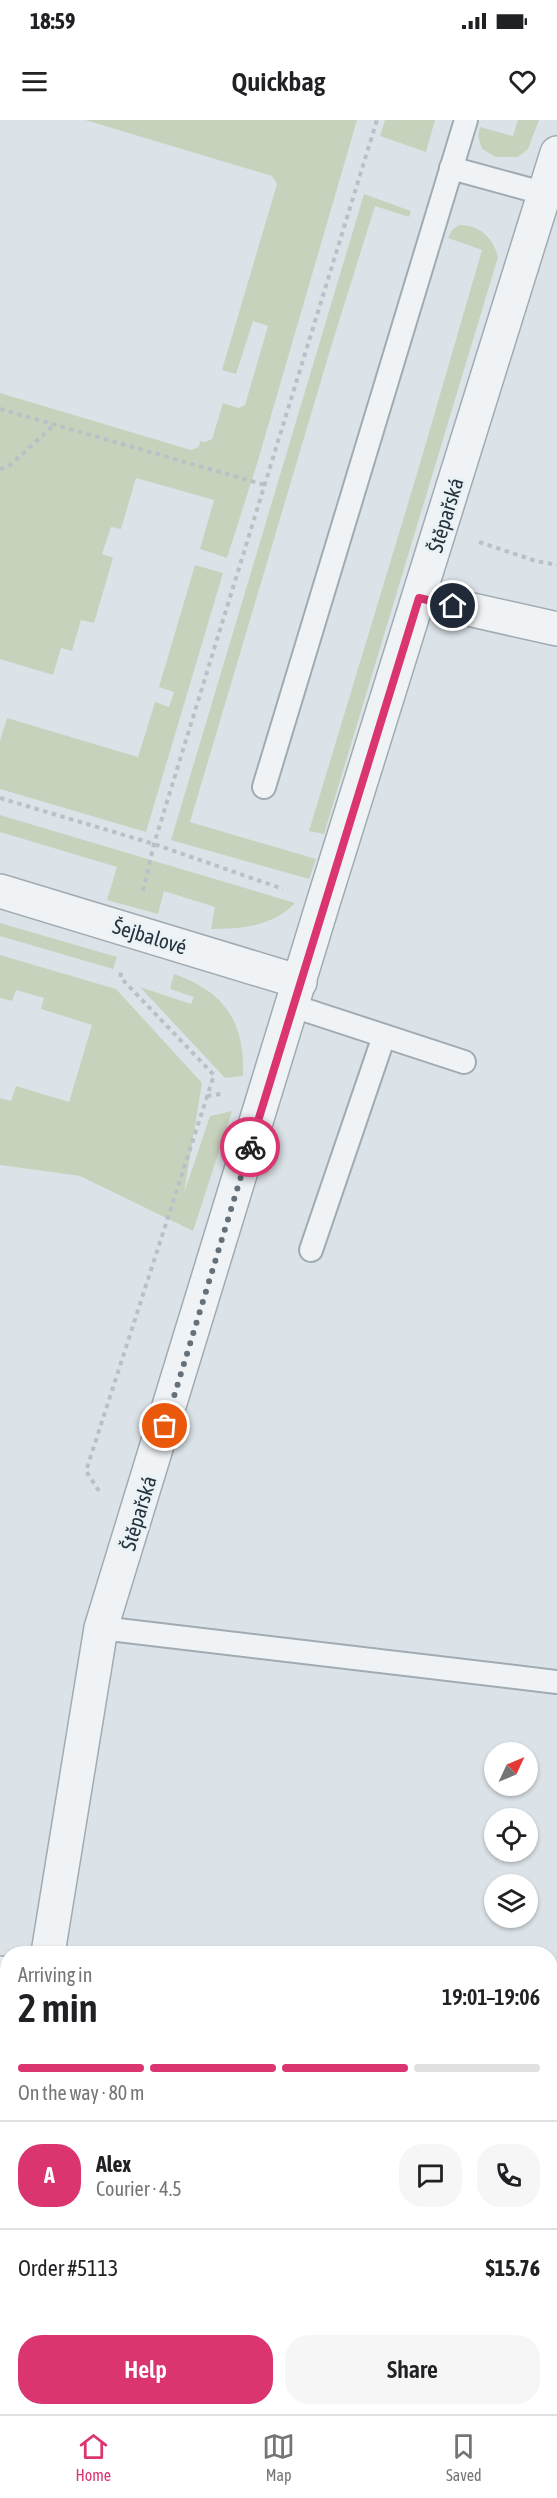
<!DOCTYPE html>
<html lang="en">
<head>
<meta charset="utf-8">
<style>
  :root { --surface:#fff; --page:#f6f6f6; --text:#202124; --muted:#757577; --line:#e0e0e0; --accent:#da3471 }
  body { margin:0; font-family:"Asap Condensed",sans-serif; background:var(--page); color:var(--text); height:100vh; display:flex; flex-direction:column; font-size:22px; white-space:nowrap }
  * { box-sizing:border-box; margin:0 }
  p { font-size:20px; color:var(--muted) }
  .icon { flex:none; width:33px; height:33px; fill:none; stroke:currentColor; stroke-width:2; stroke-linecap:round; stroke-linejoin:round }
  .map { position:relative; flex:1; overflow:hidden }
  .panel { position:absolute; left:0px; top:1826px; width:558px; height:470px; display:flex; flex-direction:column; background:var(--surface); border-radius:24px 24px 0 0; box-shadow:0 2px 4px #0004 }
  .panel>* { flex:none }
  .needle { width:39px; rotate:46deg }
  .buttons { position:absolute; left:484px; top:1622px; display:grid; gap:12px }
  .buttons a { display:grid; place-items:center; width:54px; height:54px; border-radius:50%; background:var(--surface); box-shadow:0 2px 4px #0004; font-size:30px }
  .pin { position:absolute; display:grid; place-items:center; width:51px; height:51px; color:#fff; margin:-26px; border:3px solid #fff; border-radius:50%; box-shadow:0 2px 6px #0007 }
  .courier { position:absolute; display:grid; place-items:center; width:60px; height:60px; margin:-30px; border:4px solid #da3471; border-radius:50%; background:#fff; color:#222; box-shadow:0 2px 8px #0007 }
  .overview em { font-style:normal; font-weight:600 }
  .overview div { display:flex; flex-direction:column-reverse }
  .overview { display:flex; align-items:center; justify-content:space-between; height:102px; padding:0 18px }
  h1 { font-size:39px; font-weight:600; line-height:45px }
  .bar { display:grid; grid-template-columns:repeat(4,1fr); gap:9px 6px; align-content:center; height:72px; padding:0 18px }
  .bar i { height:8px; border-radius:4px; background:var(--line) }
  .bar .active { background:var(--accent) }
  .bar p { grid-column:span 4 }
  .line { display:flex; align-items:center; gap:15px; padding:0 18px; border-top:2px solid var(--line) }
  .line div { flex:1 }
  .round { display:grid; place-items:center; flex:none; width:63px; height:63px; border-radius:24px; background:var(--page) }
  .cta { display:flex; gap:12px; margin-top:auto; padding:12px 18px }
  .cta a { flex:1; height:69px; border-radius:24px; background:var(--accent); color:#fff; font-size:24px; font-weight:600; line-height:69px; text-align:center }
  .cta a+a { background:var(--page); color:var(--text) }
  .status { display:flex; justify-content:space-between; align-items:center; height:42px; padding:0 30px; background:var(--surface); direction:ltr }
  .status svg { height:16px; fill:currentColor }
  header { display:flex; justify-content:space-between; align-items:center; height:78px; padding:0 18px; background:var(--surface); font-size:27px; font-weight:600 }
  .dock { display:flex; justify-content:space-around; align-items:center; height:84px; border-top:2px solid var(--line); background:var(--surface); font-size:16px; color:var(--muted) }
  .dock a { display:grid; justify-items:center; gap:3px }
  .dock .active { color:var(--accent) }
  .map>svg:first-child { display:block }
  .green { fill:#c7d2bc }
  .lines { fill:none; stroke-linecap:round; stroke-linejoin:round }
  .service-casing { stroke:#a1abb2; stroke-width:26 }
  .minor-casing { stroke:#a1abb2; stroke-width:36 }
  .tertiary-casing { stroke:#a1abb2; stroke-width:36 }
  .path { stroke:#bac1c6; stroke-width:4; stroke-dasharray:4.5 4.5; stroke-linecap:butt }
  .service { stroke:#eff3f6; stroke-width:22 }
  .minor { stroke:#eff3f6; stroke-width:33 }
  .tertiary { stroke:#eff3f6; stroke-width:33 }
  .done { stroke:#64717a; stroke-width:6; stroke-dasharray:0 10.8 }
  .route { stroke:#da3471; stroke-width:8 }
  .labels { text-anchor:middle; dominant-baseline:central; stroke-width:6; stroke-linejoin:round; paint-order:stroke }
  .street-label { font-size:21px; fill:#24343f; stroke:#ebf2f5 }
</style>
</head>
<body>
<div class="status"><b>18:59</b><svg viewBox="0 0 49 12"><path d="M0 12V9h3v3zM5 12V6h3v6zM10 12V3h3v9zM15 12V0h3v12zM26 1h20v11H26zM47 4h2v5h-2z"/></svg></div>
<header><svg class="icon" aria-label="menu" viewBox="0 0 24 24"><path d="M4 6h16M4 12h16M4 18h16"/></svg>Quickbag<svg class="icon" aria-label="heart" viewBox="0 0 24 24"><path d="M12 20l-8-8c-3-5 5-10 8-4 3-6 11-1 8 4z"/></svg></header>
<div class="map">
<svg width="557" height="2294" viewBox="0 0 557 2294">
  <rect width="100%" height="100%" fill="#dce3e8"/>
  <g class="green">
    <polygon points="85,0 357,0 257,344 227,438 200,429 214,380 136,358 121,409 111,407 102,434 113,438 94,503 81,500 72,531 61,528 53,555 0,539 0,273 191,330 199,327 200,321 205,322 212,319 223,283 239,288 245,285 268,206 253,201 236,254 222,250 277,64 272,56"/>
    <polygon points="385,0 435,0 426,32 380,16"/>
    <polygon points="518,0 539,0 528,29 518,37 496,37 482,29 478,16 480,7 513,16"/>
    <polygon points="364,74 411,91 409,97 375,86 331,227 190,702 316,739 309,759 171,720"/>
    <path d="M459,105C479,105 493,117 498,137L324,714L309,711L419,347L482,130L448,118L452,110Z"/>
    <polygon points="195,445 223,453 146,712 0,669 0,621 7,598 138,637 155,582 169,587 174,572 159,567"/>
    <path d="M0,695L295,783C274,806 241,809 211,809L215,787L164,771L158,794L107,780L117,747L0,712Z"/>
    <polygon points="0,803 117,837 113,849 0,816"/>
    <polygon points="0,835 116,869 202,963 184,1073 210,996 232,991 193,1111 80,1056 0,1045 0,978 11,981 16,966 69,982 92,905 41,889 44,878 16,870 12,881 0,878"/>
    <path d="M174,854C225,872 245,902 243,956L225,958L140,867L191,884L194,877L170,869Z"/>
  </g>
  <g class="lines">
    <g class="service-casing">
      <g id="service">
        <polyline points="451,48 557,77"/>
        <polyline points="264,667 466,0"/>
        <polyline points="293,886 464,942"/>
        <polyline points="311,1130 384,916"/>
        <polyline points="101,1508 557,1562"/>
      </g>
    </g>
    <g class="minor-casing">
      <g id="minor">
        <polyline points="419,478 557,509"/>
        <polyline points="0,771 300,862"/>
        <polyline points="0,1853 8,1854"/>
      </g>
    </g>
    <g class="tertiary-casing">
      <g id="tertiary">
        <polyline points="48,1833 101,1508 323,783 557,33"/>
        <polyline points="0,2174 8,2120"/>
      </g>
    </g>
    <g class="path">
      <polyline points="0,289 265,365"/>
      <polyline points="0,349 9,346 54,305"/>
      <polyline points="479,422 536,441 557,445"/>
      <polyline points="0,678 154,724 283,769"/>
      <polyline points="143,771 154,724 377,0"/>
      <polyline points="207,976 221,974"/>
      <polyline points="99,1371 86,1351 214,955 120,857 122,850"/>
      <polyline points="19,2294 20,2288"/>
    </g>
    <use href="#service" class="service"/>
    <use href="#minor" class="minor"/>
    <use href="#tertiary" class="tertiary"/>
  </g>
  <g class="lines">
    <polyline class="done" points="165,1306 250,1027"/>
    <polyline class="route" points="250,1027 419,478 453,486"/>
  </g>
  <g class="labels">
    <g class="street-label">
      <text transform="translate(445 395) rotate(-73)">Štěpařská</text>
      <text transform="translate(150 816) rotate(17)">Šejbalové</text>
      <text transform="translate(138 1393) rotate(-73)">Štěpařská</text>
    </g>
  </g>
</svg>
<div class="buttons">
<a><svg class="needle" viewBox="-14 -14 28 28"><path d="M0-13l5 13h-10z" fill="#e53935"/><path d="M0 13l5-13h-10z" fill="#757577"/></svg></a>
<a><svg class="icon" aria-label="locate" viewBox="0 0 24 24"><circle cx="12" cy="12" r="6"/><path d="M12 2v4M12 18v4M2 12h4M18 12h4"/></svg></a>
<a><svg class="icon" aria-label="layers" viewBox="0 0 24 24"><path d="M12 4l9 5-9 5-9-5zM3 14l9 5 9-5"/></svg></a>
</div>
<div class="pin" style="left:165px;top:1306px;background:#ea580c"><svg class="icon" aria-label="bag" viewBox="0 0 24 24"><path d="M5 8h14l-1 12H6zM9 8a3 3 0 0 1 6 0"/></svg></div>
<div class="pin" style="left:453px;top:486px;background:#1f2937"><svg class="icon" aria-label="home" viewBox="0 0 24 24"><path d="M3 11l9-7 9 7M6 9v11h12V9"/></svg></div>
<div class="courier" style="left:250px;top:1027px"><svg class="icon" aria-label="bike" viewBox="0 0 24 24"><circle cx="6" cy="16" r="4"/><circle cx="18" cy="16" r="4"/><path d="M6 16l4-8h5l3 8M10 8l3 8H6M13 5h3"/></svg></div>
<section class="panel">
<div class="overview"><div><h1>2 min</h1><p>Arriving in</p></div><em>19:01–19:06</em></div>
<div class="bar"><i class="active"></i><i class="active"></i><i class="active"></i><i></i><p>On the way · 80 m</p></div>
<div class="line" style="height:108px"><b class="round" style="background:var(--accent);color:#fff">A</b><div><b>Alex</b><p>Courier · 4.5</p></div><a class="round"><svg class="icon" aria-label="chat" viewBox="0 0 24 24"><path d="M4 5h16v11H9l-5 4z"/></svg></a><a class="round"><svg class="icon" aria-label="phone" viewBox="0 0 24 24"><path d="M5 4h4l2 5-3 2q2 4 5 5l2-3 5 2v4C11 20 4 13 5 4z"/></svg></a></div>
<div class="line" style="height:78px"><div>Order #5113</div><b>$15.76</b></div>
<div class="cta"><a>Help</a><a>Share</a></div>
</section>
</div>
<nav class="dock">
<a class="active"><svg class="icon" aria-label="home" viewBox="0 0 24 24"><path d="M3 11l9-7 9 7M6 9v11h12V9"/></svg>Home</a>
<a><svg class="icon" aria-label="map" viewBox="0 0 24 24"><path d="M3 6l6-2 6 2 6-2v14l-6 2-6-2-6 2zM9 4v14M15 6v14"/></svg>Map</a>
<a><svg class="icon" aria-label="saved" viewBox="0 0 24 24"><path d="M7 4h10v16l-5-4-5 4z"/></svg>Saved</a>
</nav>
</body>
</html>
